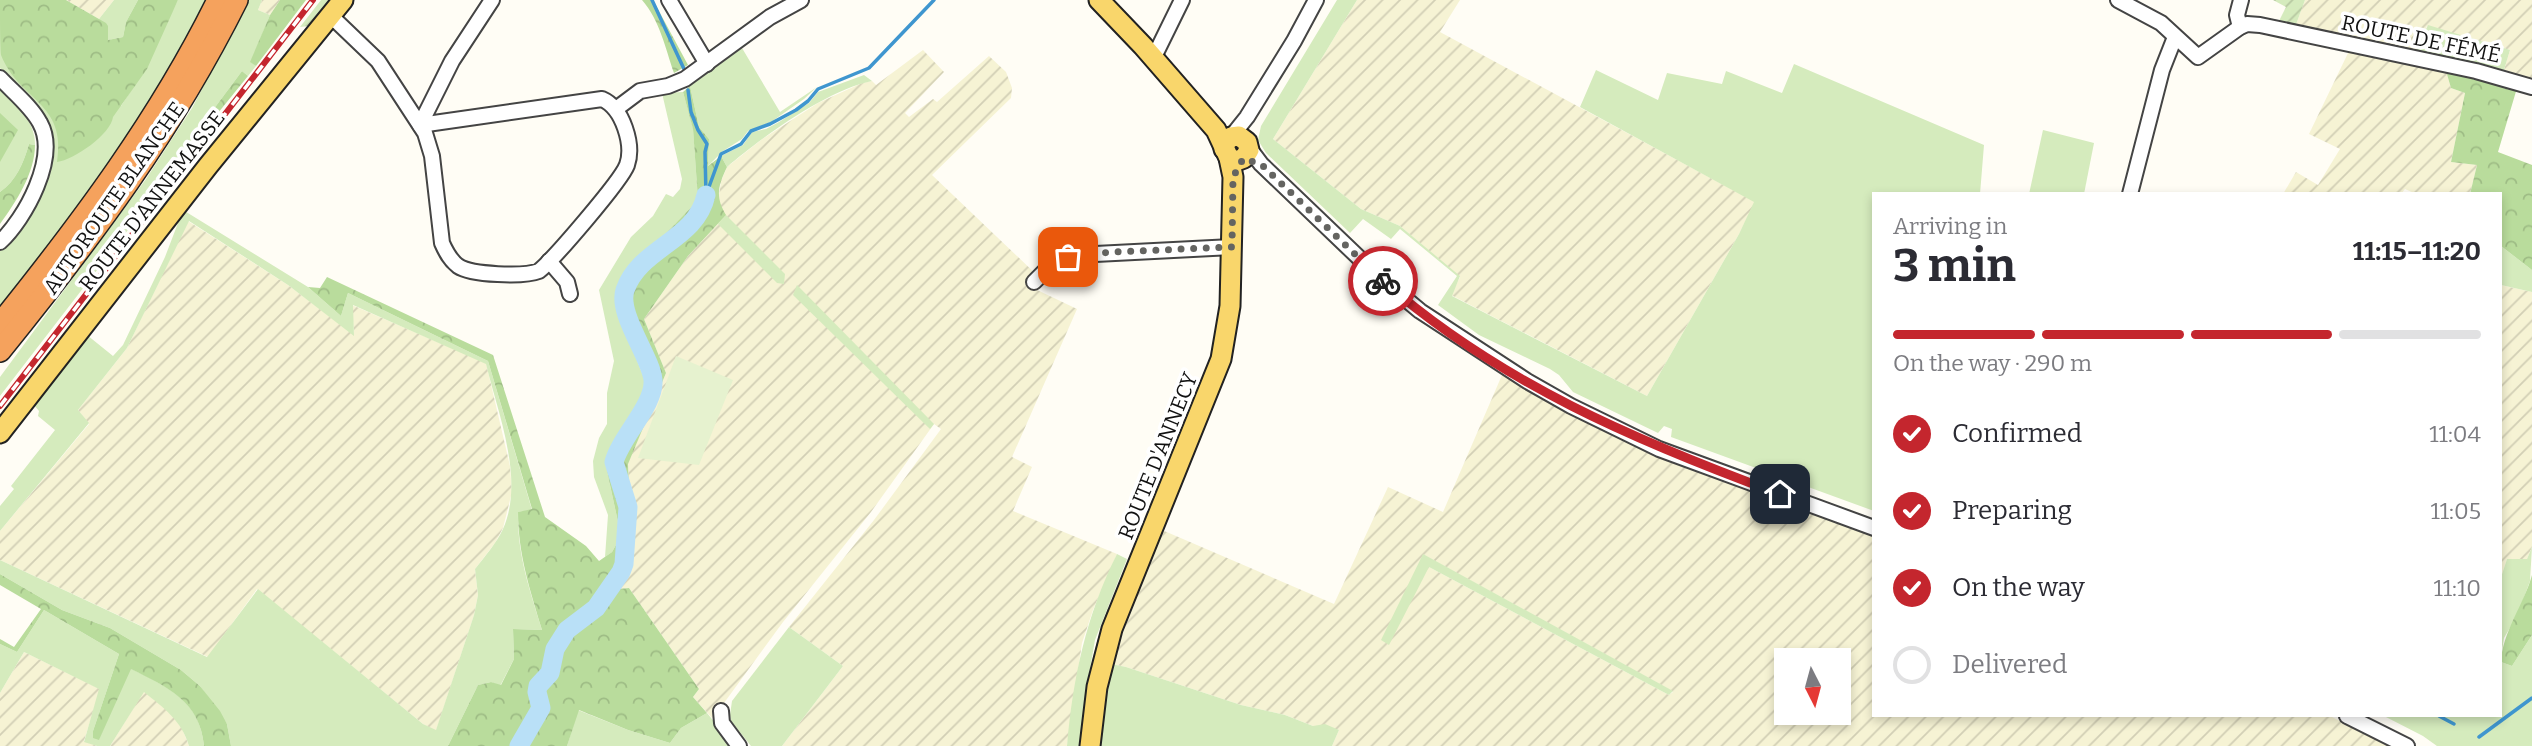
<!DOCTYPE html>
<html lang="en">
<head>
<meta charset="utf-8">
<style>
  :root { --surface:#fff; --page:#f7f7f7; --text:#2b2b33; --muted:#7c7c81; --line:#e1e1e2; --accent:#c4262e }
  body { margin:0; font-family:Bitter,serif; background:var(--page); color:var(--text); height:100vh; display:flex; flex-direction:column; font-size:26px; white-space:nowrap }
  * { box-sizing:border-box; margin:0 }
  p { font-size:23px; color:var(--muted) }
  .icon { flex:none; width:38px; height:38px; fill:none; stroke:currentColor; stroke-width:2; stroke-linecap:round; stroke-linejoin:round }
  .map { position:relative; flex:1; overflow:hidden }
  .sheet { position:absolute; left:1872px; top:192px; width:630px; height:525px; display:flex; flex-direction:column; background:var(--surface); border-radius:0px; box-shadow:0 4px 10px #0003 }
  .sheet>* { flex:none }
  .needle { width:46px; rotate:174deg }
  .fabs { position:absolute; left:1774px; top:648px; display:grid; gap:14px }
  .fabs a { display:grid; place-items:center; width:77px; height:77px; border-radius:0px; background:var(--surface); box-shadow:0 4px 10px #0003; font-size:35px }
  .pin { position:absolute; display:grid; place-items:center; width:60px; height:60px; color:#fff; margin:-30px; border-radius:14px; box-shadow:0 4px 10px #0006 }
  .courier { position:absolute; display:grid; place-items:center; width:70px; height:70px; margin:-35px; border:5px solid #c4262e; border-radius:50%; background:#fff; color:#222; box-shadow:0 2px 9px #0007 }
  .overview em { font-style:normal; font-weight:700 }
  .overview div { display:flex; flex-direction:column-reverse }
  .overview { display:flex; align-items:center; justify-content:space-between; height:119px; padding:0 21px }
  h1 { font-size:46px; font-weight:700; line-height:52px }
  .bar { display:grid; grid-template-columns:repeat(4,1fr); gap:10px 7px; align-content:center; height:84px; padding:0 21px }
  .bar i { height:9px; border-radius:5px; background:var(--line) }
  .bar .current { background:var(--accent) }
  .bar p { grid-column:span 4 }
  ol { padding:0 21px; list-style:none }
  li { display:flex; align-items:center; gap:21px; height:77px }
  li p { margin-inline-start:auto }
  li .icon { padding:7px; border-radius:50%; background:var(--accent); color:#fff; stroke-width:4 }
  li:last-child { color:var(--muted) }
  li i { width:38px; height:38px; border:4px solid var(--line); border-radius:50% }
  .map>svg:first-child { display:block }
  .farmland { fill:url(#farmland-furrows); fill-rule:evenodd }
  .grass { fill:#d5ebbd }
  .forest { fill:url(#forest-crowns) }
  .garden { fill:url(#garden-furrows) }
  .pitch { fill:#e6f2cf }
  .lines { fill:none; stroke-linecap:round; stroke-linejoin:round }
  .stream { stroke:#3f96cf; stroke-width:3.5 }
  .river { stroke:#b9e0f7; stroke-width:19 }
  .minor-casing { stroke:#444; stroke-width:18 }
  .major-casing { stroke:#222; stroke-width:23 }
  .highway-casing { stroke:#222; stroke-width:24 }
  .minor { stroke:#fff; stroke-width:14 }
  .major { stroke:#f9d66b; stroke-width:19 }
  .highway { stroke:#f5a25d; stroke-width:21 }
  .rail-casing { stroke:#c4262e; stroke-width:6 }
  .rail { stroke:#fff; stroke-width:3.5; stroke-dasharray:10; stroke-linecap:butt }
  .done { stroke:#646461; stroke-width:7; stroke-dasharray:0 12.6 }
  .route { stroke:#c4262e; stroke-width:9 }
  .labels { text-anchor:middle; dominant-baseline:central; stroke-width:7; stroke-linejoin:round; paint-order:stroke }
  .street-label { font-size:21px; fill:#111; stroke:#fff }
</style>
</head>
<body>
<div class="map">
<svg width="2532" height="746" viewBox="0 0 2532 746">
  <defs>
    <pattern id="farmland-furrows" width="10" height="10" patternUnits="userSpaceOnUse" patternTransform="scale(1.75)"><rect width="10" height="10" fill="#f6f3d4"/><path d="M-1 1l2-2M0 10L10 0M9 11l2-2" fill="none" stroke="#d2cfb5"/></pattern>
    <pattern id="forest-crowns" width="20" height="18" patternUnits="userSpaceOnUse" patternTransform="scale(1.75)"><rect width="20" height="18" fill="#b9dc9c"/><path d="M2 6a3 3 0 1 1 6 0M12 15a3 3 0 1 1 6 0" fill="none" stroke="#9ebc85"/></pattern>
    <pattern id="garden-furrows" width="10" height="10" patternUnits="userSpaceOnUse" patternTransform="scale(1.75)"><rect width="10" height="10" fill="#d5ebbd"/><path d="M-1 1l2-2M0 10L10 0M9 11l2-2" fill="none" stroke="#b6c8a1"/></pattern>
  </defs>
  <rect width="100%" height="100%" fill="#fffdf5"/>
  <g class="farmland">
    <polygon points="66,0 114,0 99,19"/>
    <polygon points="262,0 280,0 270,15 258,10"/>
    <polygon points="1357,0 1460,0 1440,32 1755,202 1739,234 1647,396 1451,295 1460,277 1400,226 1361,209 1273,139"/>
    <polygon points="2305,0 2532,0 2532,80 2504,70 2510,50 2427,26 2415,52 2294,30"/>
    <polygon points="923,50 944,72 905,113 909,117 933,99 937,102 989,56 1006,72 1012,88 1011,98 932,175 1040,278 1033,288 1077,309 1012,457 1032,467 1013,511 1117,554 1093,610 1082,643 1067,746 782,746 843,666 789,627 874,520 941,429 934,424 871,512 783,622 724,703 721,711 712,718 693,697 699,689 629,588 618,589 627,573 632,556 628,463 666,373 644,319 688,256 725,216 718,202 721,181 727,167 761,140 818,103 862,83 872,81 876,85"/>
    <polygon points="2349,51 2446,71 2451,88 2465,93 2451,162 2477,165 2470,194 2416,194 2405,189 2401,194 2283,194 2296,172 2318,185 2340,149 2309,134"/>
    <polygon points="188,221 288,285 354,335 352,305 486,363 510,466 512,492 503,528 495,543 475,569 478,595 474,615 436,731 423,724 257,589 208,657 0,560 0,531 89,424 78,410 127,348"/>
    <polygon points="2501,285 2532,292 2532,547 2527,559 2507,559 2501,577"/>
    <path d="M1502,375L1571,415L1642,450L1874,536V716H2330L2390,746H1332L1339,730L1313,726L1285,715L1241,705L1126,667L1111,664L1162,530L1334,604L1388,487L1443,512ZM1424,555L1672,691L1673,692L1669,695L1429,567ZM1787,660H1839V712H1787Z"/>
    <polygon points="24,652 100,689 84,741 97,746 0,746 0,693"/>
    <polygon points="144,691 172,714 182,728 189,746 110,746"/>
  </g>
  <g class="grass">
    <polygon points="114,0 138,0 126,22 123,37 108,40 99,19"/>
    <path d="M178,0H207C151,111 76,210 0,308V251L19,233L42,191L52,142L41,113L0,68V12L121,106L134,86Z"/>
    <polygon points="249,0 262,0 258,10 270,15 251,62 256,66 248,76 242,71 213,110 218,113 0,396 0,377 146,179 192,108"/>
    <polygon points="1337,0 1357,0 1273,139 1361,209 1400,226 1460,276 1452,296 1647,396 1739,234 1754,202 1580,107 1596,70 1658,100 1667,73 1722,84 1726,71 1782,93 1794,64 1984,145 1980,194 1874,194 1874,511 1671,437 1672,429 1664,426 1658,433 1573,392 1559,375 1550,369 1479,335 1438,305 1457,276 1400,229 1391,239 1363,219 1350,233 1266,153 1258,140 1261,126"/>
    <polygon points="2428,25 2510,50 2504,70 2415,52"/>
    <polygon points="742,48 780,112 817,87 804,99 771,122 748,131 742,139 723,151 708,166 709,139 699,127 690,86"/>
    <path d="M864,75L872,81C827,90 762,137 727,167L721,156L743,145L752,132L766,129L779,122L809,103L818,92Z"/>
    <path d="M0,86C15,102 36,122 35,145L29,144C24,162 16,181 0,192Z"/>
    <path d="M683,92L693,128L698,200C682,218 619,279 619,298C619,321 639,364 648,387L639,411L607,471L618,522L617,543L612,552L605,557L608,515L594,477L593,461L599,438L607,424V393L614,361L599,290L631,237L653,216L666,194L673,197L680,189L682,179L662,93Z"/>
    <polygon points="2043,130 2094,143 2084,194 2029,194"/>
    <path d="M183,210L308,287L341,316L348,293L488,361L532,510L518,512C517,554 530,591 542,630L513,629L514,659L500,686L491,682L478,685L448,746H231L227,724L200,686L181,670L110,628L62,610L0,574V560L207,657L258,589L423,724L436,730L474,615L478,595L475,569C485,556 496,544 503,529C525,479 498,414 486,364L353,305L354,336L288,285L189,221L127,348L78,410L89,423L0,531V506L14,489L11,486L55,430L38,416L39,411L33,404L87,335L113,356L123,345L165,257Z"/>
    <polygon points="726,215 785,274 784,284 777,283 718,224"/>
    <polygon points="2501,246 2532,270 2532,292 2501,285"/>
    <polygon points="797,285 934,424 930,429 793,295"/>
    <polygon points="2532,547 2530,581 2517,616 2504,638 2501,657 2501,577 2507,559 2527,559"/>
    <path d="M1117,554L1127,559L1095,640L1085,697L1079,746H1067C1073,677 1086,616 1117,554Z"/>
    <polygon points="1423,554 1673,691 1669,695 1429,567 1389,645 1381,640"/>
    <path d="M44,610L119,654L93,731L99,739L130,668C167,687 200,700 204,746H189C182,721 164,708 144,692L110,746H97L84,742L99,689L24,652L0,693V644L17,652Z"/>
    <polygon points="789,627 843,666 782,746 751,746 731,721 730,715 732,701"/>
    <polygon points="2532,635 2532,746 2437,746 2423,736 2384,716 2501,716 2501,662 2512,666"/>
    <polygon points="1111,664 1126,667 1241,705 1285,715 1313,726 1325,724 1339,730 1332,746 1098,746"/>
    <polygon points="578,710 628,730 670,743 681,728 707,713 734,746 567,746"/>
  </g>
  <g class="forest">
    <path d="M0,0H66L106,23L108,26V40L123,37L126,22L138,0H178L147,69L113,117C111,134 74,160 57,162C67,102 19,101 1,55C0,42 0,14 0,0Z"/>
    <polygon points="280,0 306,0 256,66 250,62 270,15"/>
    <path d="M642,0H653L688,65L674,73C665,47 660,21 642,0Z"/>
    <polygon points="242,71 248,76 218,113 213,110"/>
    <polygon points="2446,71 2517,88 2498,152 2532,165 2532,270 2501,246 2501,194 2470,194 2477,165 2451,162 2465,93 2451,88"/>
    <path d="M690,86L699,127L709,139L708,166L721,156L727,167C718,186 715,197 726,215L688,256L644,319L666,373L628,464L632,556L627,573L618,589L629,588L699,689L693,697L707,713L681,728L670,743L628,730L579,710L567,746H448L478,685L491,682L501,685L514,659L513,629L542,630C530,590 518,554 518,512L532,509L488,361L348,293L341,316L308,287L320,288L327,277L493,355L545,517L586,546L599,561L612,552L617,543L618,522L607,471L639,411L648,387C640,364 619,321 619,298C619,278 682,218 698,200L693,129L683,92Z"/>
    <polygon points="0,113 18,130 0,162"/>
    <path d="M29,144L35,145C35,173 16,202 0,224V192C16,181 24,162 29,144Z"/>
    <path d="M0,574L62,610L110,628L181,670L200,686L220,711L227,724L231,746H204C200,701 167,687 131,669L99,740L93,738V731L119,654L44,610L17,652L0,644V639L14,647L41,609L0,585Z"/>
    <path d="M2532,575V635L2512,666L2501,662C2502,633 2524,604 2532,575Z"/>
    <path d="M1108,608L1112,610L1098,641L1090,685L1082,746H1079C1084,698 1091,653 1108,608Z"/>
  </g>
  <g class="garden">
    <polygon points="321,0 329,0 309,26 300,27"/>
    <polygon points="2273,0 2305,0 2294,30 2278,23 2286,7"/>
  </g>
  <polygon class="pitch" points="676,356 733,380 699,465 638,458"/>
  <g class="lines">
    <g class="stream">
      <polyline points="652,0 684,69"/>
      <polyline points="688,90 691,112 698,130 707,144 705,152 706,195"/>
      <polyline points="706,195 721,154 741,144 751,131 770,124 796,110 808,101 818,89 869,68 934,0"/>
      <polyline points="2439,716 2454,724"/>
      <polyline points="2479,737 2532,698"/>
    </g>
    <path class="river" d="M519,746L541,708L537,692L538,686L550,673L555,649L567,630L596,608L621,572L624,564L628,507L614,462C621,436 655,405 653,380C651,357 617,314 625,290C640,247 696,241 706,195"/>
    <g class="minor-casing">
      <g id="minor">
        <polyline points="669,0 707,64"/>
        <polyline points="2118,0 2161,23 2198,57 2240,27 2247,24 2260,25 2476,71 2532,87"/>
        <path d="M331,16L378,61L425,133L432,156L442,243C446,252 450,260 458,266C471,275 524,277 539,271C553,260 621,181 627,165C634,145 623,108 602,99L420,125"/>
        <polyline points="2240,27 2237,15 2241,0"/>
        <polyline points="1153,59 1182,0"/>
        <path d="M0,78C13,92 31,106 40,123C59,157 25,219 0,242"/>
        <polyline points="616,109 640,91 668,86 685,79 770,17 801,0"/>
        <polyline points="420,125 452,61 492,0"/>
        <polyline points="1231,137 1247,117 1294,41 1316,0"/>
        <polyline points="1249,148 1261,164 1378,276 1420,311 1527,381 1571,406 1659,449 1874,528"/>
        <polyline points="2130,194 2162,70 2175,37"/>
        <polyline points="549,261 567,282 570,294"/>
        <polyline points="1034,282 1056,260 1076,255 1232,247"/>
        <polyline points="721,711 722,723 739,746"/>
        <polyline points="2347,716 2407,746"/>
      </g>
    </g>
    <g class="major-casing">
      <g id="major">
        <polyline points="1224,149 1225,143 1231,137 1239,136 1247,142 1249,150 1244,158 1236,161 1229,158"/>
        <polyline points="0,433 208,166 343,0"/>
        <polyline points="1090,746 1097,687 1112,629 1221,359 1230,306 1233,177 1229,158 1216,130 1143,46 1099,0"/>
      </g>
    </g>
    <g class="highway-casing">
      <g id="highway">
        <path d="M0,324C82,222 160,118 218,0"/>
        <path d="M0,351C92,237 171,132 237,0"/>
      </g>
    </g>
    <use href="#minor" class="minor"/>
    <use href="#major" class="major"/>
    <use href="#highway" class="highway"/>
    <g class="rail-casing">
      <polyline id="rail" points="0,406 313,0"/>
    </g>
    <use href="#rail" class="rail"/>
  </g>
  <g class="lines">
    <polyline class="done" points="1068,257 1111,252 1232,247 1233,177 1243,159 1261,164 1383,281"/>
    <path class="route" d="M1383,281C1500,383 1636,441 1780,494"/>
  </g>
  <g class="labels">
    <g class="street-label">
      <text transform="translate(2421 39) rotate(12)">ROUTE DE FÉMÉ</text>
      <text transform="translate(114 198) rotate(-55)">AUTOROUTE BLANCHE</text>
      <text transform="translate(152 201) rotate(-52)">ROUTE D'ANNEMASSE</text>
      <text transform="translate(1158 456) rotate(-68)">ROUTE D'ANNECY</text>
    </g>
  </g>
</svg>
<div class="fabs">
<a><svg class="needle" viewBox="-14 -14 28 28"><path d="M0-13l5 13h-10z" fill="#e53935"/><path d="M0 13l5-13h-10z" fill="#7c7c81"/></svg></a>
</div>
<div class="pin" style="left:1068px;top:257px;background:#ea580c"><svg class="icon" aria-label="bag" viewBox="0 0 24 24"><path d="M5 8h14l-1 12H6zM9 8a3 3 0 0 1 6 0"/></svg></div>
<div class="pin" style="left:1780px;top:494px;background:#1f2937"><svg class="icon" aria-label="home" viewBox="0 0 24 24"><path d="M3 11l9-7 9 7M6 9v11h12V9"/></svg></div>
<div class="courier" style="left:1383px;top:281px"><svg class="icon" aria-label="bike" viewBox="0 0 24 24"><circle cx="6" cy="16" r="4"/><circle cx="18" cy="16" r="4"/><path d="M6 16l4-8h5l3 8M10 8l3 8H6M13 5h3"/></svg></div>
<section class="sheet">
<div class="overview"><div><h1>3 min</h1><p>Arriving in</p></div><em>11:15–11:20</em></div>
<div class="bar"><i class="current"></i><i class="current"></i><i class="current"></i><i></i><p>On the way · 290 m</p></div>
<ol>
<li><svg class="icon" aria-label="check" viewBox="0 0 24 24"><path d="M5 12l5 5 9-10"/></svg>Confirmed<p>11:04</p></li>
<li><svg class="icon" aria-label="check" viewBox="0 0 24 24"><path d="M5 12l5 5 9-10"/></svg>Preparing<p>11:05</p></li>
<li><svg class="icon" aria-label="check" viewBox="0 0 24 24"><path d="M5 12l5 5 9-10"/></svg>On the way<p>11:10</p></li>
<li><i></i>Delivered</li>
</ol>
</section>
</div>
</body>
</html>
